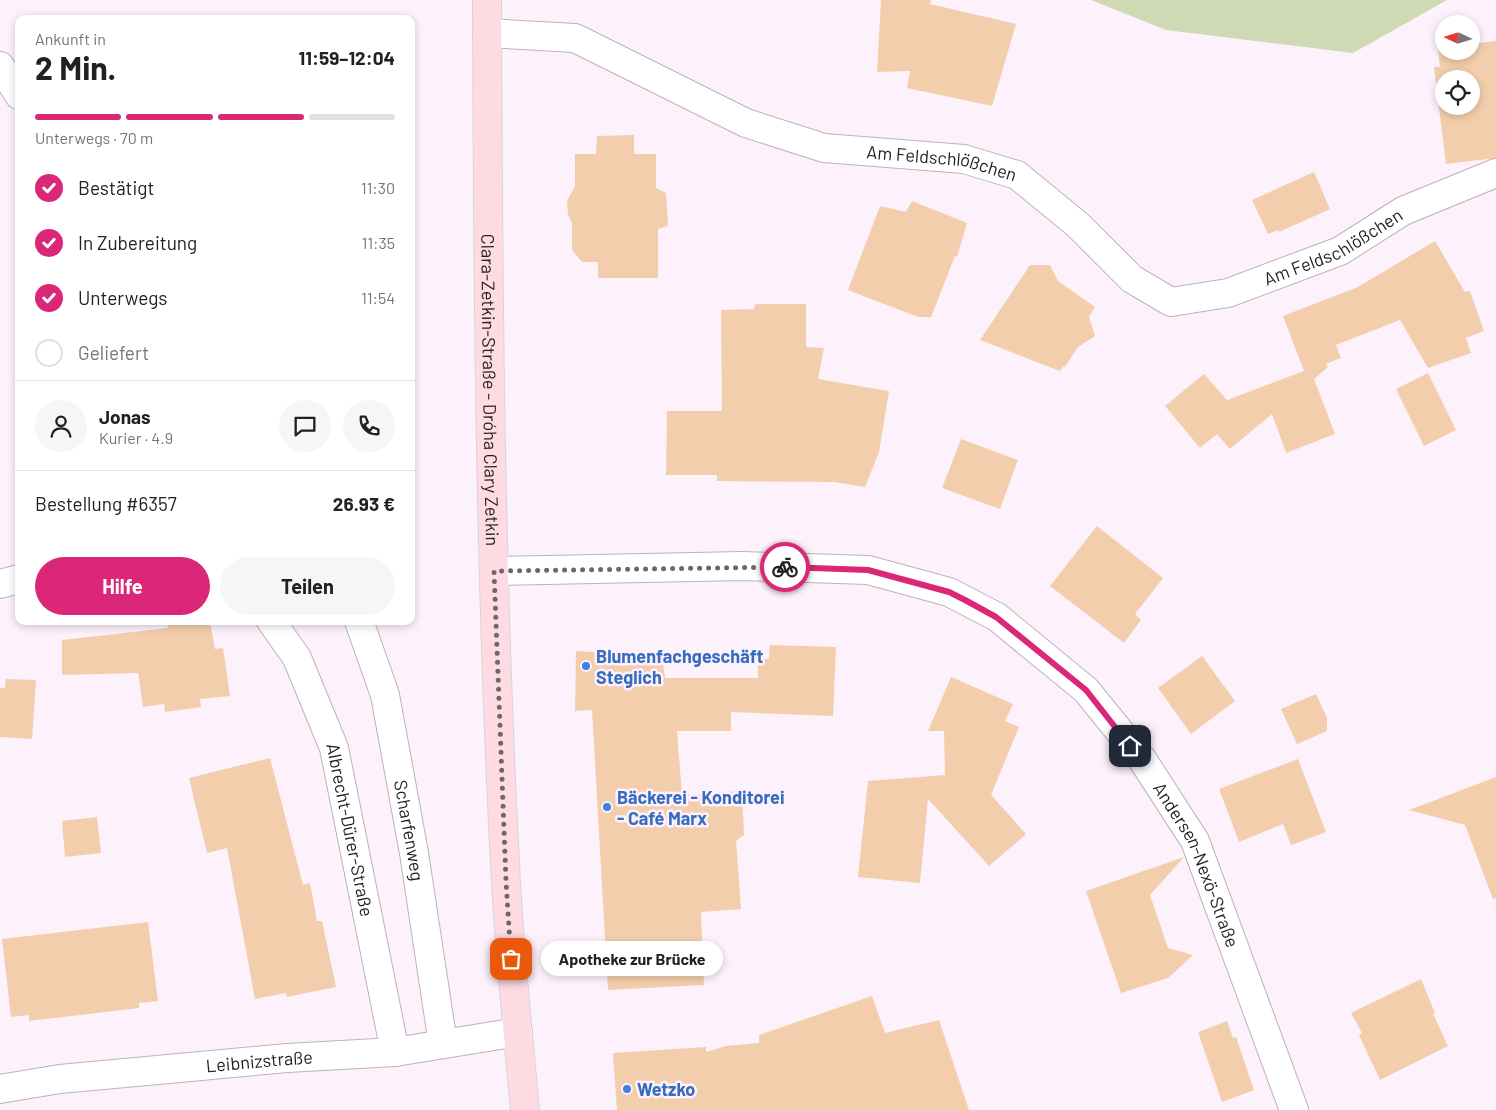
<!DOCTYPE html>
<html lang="de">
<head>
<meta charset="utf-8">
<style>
  :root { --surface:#fff; --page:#f6f6f6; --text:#202124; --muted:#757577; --line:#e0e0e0; --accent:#db2777 }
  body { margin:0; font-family:Barlow,sans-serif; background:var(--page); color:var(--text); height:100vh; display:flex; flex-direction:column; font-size:19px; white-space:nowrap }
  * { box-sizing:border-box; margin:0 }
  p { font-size:16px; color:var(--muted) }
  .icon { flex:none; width:28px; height:28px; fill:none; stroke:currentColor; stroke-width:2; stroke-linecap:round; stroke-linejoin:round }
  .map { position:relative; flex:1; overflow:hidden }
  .panel { position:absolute; left:15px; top:15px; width:400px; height:610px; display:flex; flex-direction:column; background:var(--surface); border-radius:10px; box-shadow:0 2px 8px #0003 }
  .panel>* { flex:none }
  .needle { width:32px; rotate:274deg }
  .controls { position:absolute; left:1435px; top:15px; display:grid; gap:10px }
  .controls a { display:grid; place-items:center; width:45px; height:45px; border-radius:50%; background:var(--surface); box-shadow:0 2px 8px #0003; font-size:25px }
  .pin { position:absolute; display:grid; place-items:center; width:42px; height:42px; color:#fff; margin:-21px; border-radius:10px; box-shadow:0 2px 8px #0006 }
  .courier { position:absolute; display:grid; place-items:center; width:50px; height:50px; margin:-25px; border:4px solid #db2777; border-radius:50%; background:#fff; color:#222; box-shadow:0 1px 6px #0007 }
  .bubble { position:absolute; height:35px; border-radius:18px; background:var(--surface); box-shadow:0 2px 8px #0003; font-size:16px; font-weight:700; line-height:35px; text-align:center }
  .summary em { font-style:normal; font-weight:700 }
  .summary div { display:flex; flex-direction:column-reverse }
  .summary { display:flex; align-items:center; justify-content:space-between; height:85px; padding:0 20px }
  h1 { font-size:32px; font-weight:700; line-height:38px }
  .bar { display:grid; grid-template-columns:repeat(4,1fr); gap:8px 5px; align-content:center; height:60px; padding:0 20px }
  .bar i { height:6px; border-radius:4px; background:var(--line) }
  .bar .active { background:var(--accent) }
  .bar p { grid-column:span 4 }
  .line { display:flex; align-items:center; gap:12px; padding:0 20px; border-top:1px solid var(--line) }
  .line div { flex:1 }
  .round { display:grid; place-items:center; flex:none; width:52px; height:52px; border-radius:26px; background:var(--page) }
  ol { padding:0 20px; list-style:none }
  li { display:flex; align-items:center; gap:15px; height:55px }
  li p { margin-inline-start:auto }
  li .icon { padding:5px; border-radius:50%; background:var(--accent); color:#fff; stroke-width:4 }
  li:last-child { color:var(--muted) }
  li i { width:28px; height:28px; border:2px solid var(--line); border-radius:50% }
  .action { display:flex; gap:10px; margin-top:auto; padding:10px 20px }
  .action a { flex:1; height:58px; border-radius:30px; background:var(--accent); color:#fff; font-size:20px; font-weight:700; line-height:58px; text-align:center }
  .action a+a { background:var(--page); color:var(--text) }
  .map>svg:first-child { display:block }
  .green { fill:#cfdab4 }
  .building { fill:#f3ceac; fill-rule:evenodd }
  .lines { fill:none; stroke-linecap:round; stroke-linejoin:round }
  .minor-casing { stroke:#bdb2bc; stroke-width:30 }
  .major-casing { stroke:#d7d6d7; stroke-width:30 }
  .minor { stroke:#fff; stroke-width:28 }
  .major { stroke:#fedbe2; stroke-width:28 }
  .done { stroke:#6d676d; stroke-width:5; stroke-dasharray:0 9 }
  .route { stroke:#db2777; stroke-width:6 }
  .shop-dot { fill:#3f7fe0; stroke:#fdf1fc; stroke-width:2 }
  .labels { text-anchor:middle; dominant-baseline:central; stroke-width:5; stroke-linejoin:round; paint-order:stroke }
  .street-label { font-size:18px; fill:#201c20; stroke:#fdf1fc }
  .shop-label { font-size:18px; font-weight:bold; fill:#366cbe; stroke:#fdf1fc; text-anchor:start }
</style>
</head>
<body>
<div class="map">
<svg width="1496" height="1110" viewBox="0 0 1496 1110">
  <rect width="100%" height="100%" fill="#fdf1fc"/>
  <polygon class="green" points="1091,0 1447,0 1353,53 1166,30"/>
  <g class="building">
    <polygon points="881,0 931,0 930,4 1016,24 992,106 907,88 910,71 877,72"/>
    <path d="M1496,41V158L1446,164L1434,67H1440L1438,48L1444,47V51H1471V44ZM1444,79H1471V106H1444Z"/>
    <polygon points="634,135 634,154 656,154 656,188 666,193 668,226 658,229 658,278 598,278 598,262 582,262 572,250 572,223 568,214 567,201 575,186 575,154 596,154 597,136"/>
    <polygon points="1314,172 1330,209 1279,232 1278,230 1268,234 1252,200"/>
    <polygon points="912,201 967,223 957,257 955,256 931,317 918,317 848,290 880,206 906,212"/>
    <polygon points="1435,241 1465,292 1470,291 1484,331 1466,338 1471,353 1428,368 1400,320 1336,345 1341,358 1326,364 1328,367 1314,379 1335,434 1286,453 1272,414 1230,449 1217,434 1200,448 1165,406 1204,374 1227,400 1304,371 1283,316 1358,287"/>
    <polygon points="1030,265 1050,265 1058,281 1095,307 1089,317 1095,336 1078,347 1065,367 1063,366 1060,371 980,340"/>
    <polygon points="755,304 806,304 806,347 824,348 818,379 889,391 879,452 865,487 834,482 717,481 717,475 666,475 667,411 722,411 721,310 754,309"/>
    <polygon points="1428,373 1456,430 1424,446 1396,389"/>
    <polygon points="961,439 1018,460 1000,509 942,488"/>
    <polygon points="1097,526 1163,578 1135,614 1141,620 1124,643 1050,586"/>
    <polygon points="167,621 210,621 215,649 223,648 230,696 200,699 201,707 165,712 164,704 143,707 138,673 62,675 62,640 168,628"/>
    <polygon points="770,645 836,647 833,716 731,712 731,731 677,731 682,795 742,791 744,835 736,841 741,909 701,912 704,985 608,990 592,710 575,711 576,651 662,656 665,678 758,678 758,659 769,659"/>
    <polygon points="1202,656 1235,701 1191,734 1158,688"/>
    <polygon points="951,677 1013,704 1005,721 1019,727 991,795 1026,834 989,866 928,799 920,883 858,877 868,781 945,775 944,731 928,731"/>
    <polygon points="6,679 36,680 32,739 0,737 0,688 5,688"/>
    <polygon points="1316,694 1327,718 1327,731 1297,744 1281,709"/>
    <polygon points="270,758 303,885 310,883 317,921 322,921 336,987 287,997 286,993 255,999 227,848 207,853 189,778"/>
    <polygon points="1298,759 1326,832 1291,845 1283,824 1239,842 1219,789"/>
    <polygon points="1496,777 1496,898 1493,899 1465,825 1409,810"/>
    <polygon points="97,817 101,853 65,857 62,821"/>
    <polygon points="1184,857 1150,895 1168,948 1193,955 1168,978 1121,993 1086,891"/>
    <polygon points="148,922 158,1001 139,1003 139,1008 29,1021 29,1015 11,1017 2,939"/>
    <polygon points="1421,979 1435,1013 1433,1014 1448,1046 1380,1080 1359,1035 1362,1033 1351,1013"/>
    <polygon points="872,996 885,1033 939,1020 969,1110 617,1110 613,1053 706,1047 706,1052 726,1046 759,1043 759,1035"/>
    <polygon points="1227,1021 1233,1038 1236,1037 1254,1090 1222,1102 1198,1032"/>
  </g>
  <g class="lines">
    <g class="minor-casing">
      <g id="minor">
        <path id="s1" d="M487,33L575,38L746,123L824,148L964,159L1017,175L1078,225L1132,279L1171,302L1228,293L1340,251L1403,211L1496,173"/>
        <polyline points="0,66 19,95"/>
        <path id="s2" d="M495,571L743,566L868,570L949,592L997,617L1086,690L1142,759L1195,841L1294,1110"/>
        <polyline points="0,584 19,579"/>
        <path id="s3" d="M271,621L297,658L334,748L395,1052"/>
        <path id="s4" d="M359,621L385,695L414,853L443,1044"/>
        <path id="s5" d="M0,1089L60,1079L287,1058L395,1052L518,1032"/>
      </g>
    </g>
    <g class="major-casing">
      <g id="major">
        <path id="s6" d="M487,0C488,294 490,588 506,882C510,958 518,1034 525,1110"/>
      </g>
    </g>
    <use href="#minor" class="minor"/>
    <use href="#major" class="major"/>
  </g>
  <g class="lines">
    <polyline class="done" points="511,959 506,881 494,571 785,567"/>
    <polyline class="route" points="785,567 868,570 949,592 965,600 996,617 1086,690 1130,746"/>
  </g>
  <g class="shop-dot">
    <circle cx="586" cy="666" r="5"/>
    <circle cx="607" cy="807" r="5"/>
    <circle cx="627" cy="1089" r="5"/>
  </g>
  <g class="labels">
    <g class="street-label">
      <text stroke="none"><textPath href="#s1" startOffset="480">Am Feldschlößchen</textPath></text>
      <text stroke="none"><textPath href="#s1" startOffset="930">Am Feldschlößchen</textPath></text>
      <text stroke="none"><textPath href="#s6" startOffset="390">Clara-Zetkin-Straße - Dróha Clary Zetkin</textPath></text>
      <text stroke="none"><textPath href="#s3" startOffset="226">Albrecht-Dürer-Straße</textPath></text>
      <text stroke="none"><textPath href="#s4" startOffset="216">Scharfenweg</textPath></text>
      <text stroke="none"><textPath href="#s2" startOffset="835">Andersen-Nexö-Straße</textPath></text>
      <text stroke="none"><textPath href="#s5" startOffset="261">Leibnizstraße</textPath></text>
    </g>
    <g class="shop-label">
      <text x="596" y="656">Blumenfachgeschäft<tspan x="596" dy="21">Steglich</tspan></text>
      <text x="617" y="797">Bäckerei - Konditorei<tspan x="617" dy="21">- Café Marx</tspan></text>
      <text x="637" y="1089">Wetzko</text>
    </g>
  </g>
</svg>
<div class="controls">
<a><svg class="needle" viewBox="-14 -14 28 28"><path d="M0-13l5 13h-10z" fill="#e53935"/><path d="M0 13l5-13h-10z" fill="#757577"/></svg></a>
<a><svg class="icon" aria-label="locate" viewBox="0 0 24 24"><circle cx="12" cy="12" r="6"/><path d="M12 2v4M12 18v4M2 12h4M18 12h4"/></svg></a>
</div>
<div class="pin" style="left:511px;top:959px;background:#ea580c"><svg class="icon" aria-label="bag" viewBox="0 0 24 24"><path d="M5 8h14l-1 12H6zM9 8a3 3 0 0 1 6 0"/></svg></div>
<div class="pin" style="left:1130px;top:746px;background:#1f2937"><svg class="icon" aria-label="home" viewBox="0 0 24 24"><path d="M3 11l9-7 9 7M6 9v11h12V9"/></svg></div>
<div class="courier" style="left:785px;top:567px"><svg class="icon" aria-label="bike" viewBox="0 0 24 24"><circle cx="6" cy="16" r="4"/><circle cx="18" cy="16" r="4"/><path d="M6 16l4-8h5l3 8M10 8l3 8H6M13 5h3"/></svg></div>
<div class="bubble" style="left:541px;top:941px;width:182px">Apotheke zur Brücke</div>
<section class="panel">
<div class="summary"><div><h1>2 Min.</h1><p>Ankunft in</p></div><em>11:59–12:04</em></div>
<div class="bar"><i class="active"></i><i class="active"></i><i class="active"></i><i></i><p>Unterwegs · 70 m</p></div>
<ol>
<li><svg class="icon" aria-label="check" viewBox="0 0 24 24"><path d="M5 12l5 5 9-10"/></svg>Bestätigt<p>11:30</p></li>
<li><svg class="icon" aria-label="check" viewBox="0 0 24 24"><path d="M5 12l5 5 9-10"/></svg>In Zubereitung<p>11:35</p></li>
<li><svg class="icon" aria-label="check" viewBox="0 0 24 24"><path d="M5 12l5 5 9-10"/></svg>Unterwegs<p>11:54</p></li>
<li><i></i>Geliefert</li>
</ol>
<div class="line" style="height:90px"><a class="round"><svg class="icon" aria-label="person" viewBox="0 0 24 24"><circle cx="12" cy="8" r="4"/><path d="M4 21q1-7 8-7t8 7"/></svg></a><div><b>Jonas</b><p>Kurier · 4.9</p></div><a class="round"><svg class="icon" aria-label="chat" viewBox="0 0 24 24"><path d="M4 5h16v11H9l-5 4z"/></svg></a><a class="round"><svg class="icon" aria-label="phone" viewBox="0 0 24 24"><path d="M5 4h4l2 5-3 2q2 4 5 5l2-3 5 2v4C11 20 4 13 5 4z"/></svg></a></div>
<div class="line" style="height:65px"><div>Bestellung #6357</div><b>26.93 €</b></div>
<div class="action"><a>Hilfe</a><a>Teilen</a></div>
</section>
</div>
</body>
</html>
